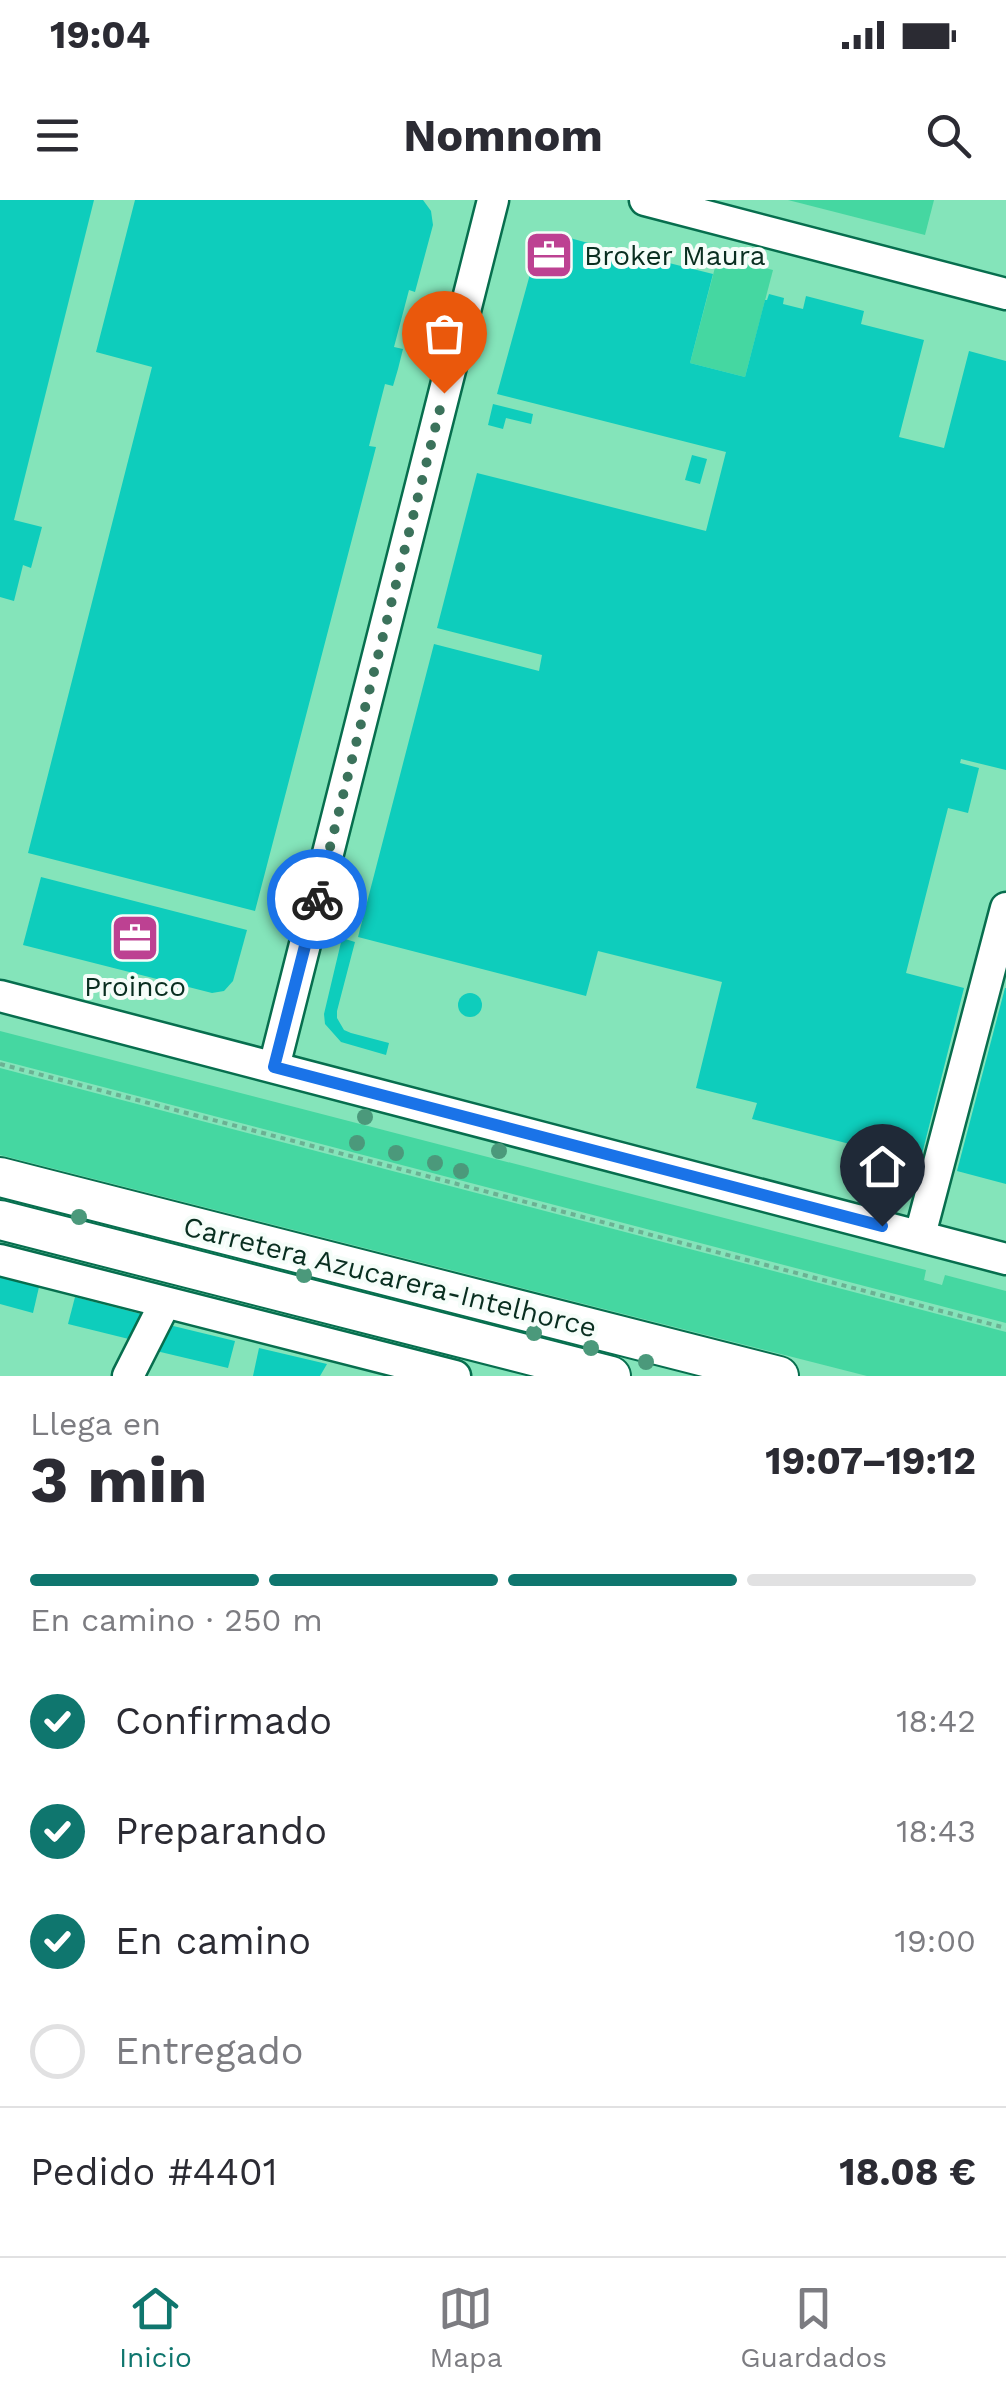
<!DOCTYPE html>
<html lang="es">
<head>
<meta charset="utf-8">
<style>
  :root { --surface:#fff; --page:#f2f2f3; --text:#2b2b33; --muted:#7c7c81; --line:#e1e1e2; --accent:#0f766e }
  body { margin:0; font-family:"Work Sans",sans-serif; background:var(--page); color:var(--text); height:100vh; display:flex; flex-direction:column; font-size:38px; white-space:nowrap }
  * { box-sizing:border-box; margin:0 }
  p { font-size:32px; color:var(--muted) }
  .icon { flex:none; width:55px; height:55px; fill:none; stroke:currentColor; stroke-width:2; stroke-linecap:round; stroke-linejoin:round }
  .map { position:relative; height:1176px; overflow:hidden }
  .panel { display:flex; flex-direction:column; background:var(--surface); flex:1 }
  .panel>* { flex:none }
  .pin { position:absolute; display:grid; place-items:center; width:85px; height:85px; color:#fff; margin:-102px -42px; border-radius:50% 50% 50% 0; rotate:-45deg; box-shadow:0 0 10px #0007 }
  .pin .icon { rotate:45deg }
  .courier { position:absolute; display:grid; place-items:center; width:100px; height:100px; margin:-50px; border:8px solid #1a73e8; border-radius:50%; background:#fff; color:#222; box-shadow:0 2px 12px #0007 }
  .overview em { font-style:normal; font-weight:700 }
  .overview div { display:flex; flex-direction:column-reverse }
  .overview { display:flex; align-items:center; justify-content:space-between; height:170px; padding:0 30px }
  h1 { font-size:65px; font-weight:700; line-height:75px }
  .bar { display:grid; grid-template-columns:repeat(4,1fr); gap:15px 10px; align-content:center; height:120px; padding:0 30px }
  .bar i { height:12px; border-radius:8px; background:var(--line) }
  .bar .on { background:var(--accent) }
  .bar p { grid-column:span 4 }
  .line { display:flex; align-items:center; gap:25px; padding:0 30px; border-top:2px solid var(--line) }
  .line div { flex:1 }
  ol { padding:0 30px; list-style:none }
  li { display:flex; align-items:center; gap:30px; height:110px }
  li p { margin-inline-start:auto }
  li .icon { padding:10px; border-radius:50%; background:var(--accent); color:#fff; stroke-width:4 }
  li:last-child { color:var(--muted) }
  li i { width:55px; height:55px; border:5px solid var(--line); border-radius:50% }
  .status { display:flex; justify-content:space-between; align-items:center; height:70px; padding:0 50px; background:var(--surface); direction:ltr }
  .status svg { height:28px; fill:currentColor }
  header { display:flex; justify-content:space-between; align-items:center; height:130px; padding:0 30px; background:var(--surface); font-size:45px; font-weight:700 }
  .menu { display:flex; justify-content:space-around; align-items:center; height:140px; border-top:2px solid var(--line); background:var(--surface); font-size:28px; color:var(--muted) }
  .menu a { display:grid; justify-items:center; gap:5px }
  .menu .on { color:var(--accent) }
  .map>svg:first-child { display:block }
  .built { fill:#84e4ba }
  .green { fill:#45d7a1 }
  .building { fill:#0ecdbc }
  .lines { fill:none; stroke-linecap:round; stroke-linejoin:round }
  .minor-casing { stroke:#076e4e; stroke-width:35 }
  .major-casing { stroke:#076e4e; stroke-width:42 }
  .path { stroke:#6bb193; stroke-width:4; stroke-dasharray:5 5; stroke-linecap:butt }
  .minor { stroke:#fff; stroke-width:30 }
  .major { stroke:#fff; stroke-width:38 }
  .tree { fill:#4b997b }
  .done { stroke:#3b725b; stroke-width:10; stroke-dasharray:0 18 }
  .route { stroke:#1a73e8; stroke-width:12 }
  .labels { text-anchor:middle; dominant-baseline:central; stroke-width:8; stroke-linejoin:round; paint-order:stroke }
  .poi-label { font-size:28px; fill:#092e20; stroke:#f5fdf9; text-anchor:start }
  .street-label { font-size:28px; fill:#092e20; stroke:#f5fdf9 }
</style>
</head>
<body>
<div class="status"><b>19:04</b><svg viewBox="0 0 49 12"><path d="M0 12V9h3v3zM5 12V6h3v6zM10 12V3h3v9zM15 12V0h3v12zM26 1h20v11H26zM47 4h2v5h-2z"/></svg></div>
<header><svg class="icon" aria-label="menu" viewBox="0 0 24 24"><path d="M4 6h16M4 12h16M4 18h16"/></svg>Nomnom<svg class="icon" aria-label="search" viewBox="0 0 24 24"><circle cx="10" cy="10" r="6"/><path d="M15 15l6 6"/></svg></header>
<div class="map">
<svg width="1006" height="1176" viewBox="0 0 1006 1176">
  <rect width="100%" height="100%" fill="#99efc9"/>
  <rect class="built" x="0" y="0" width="1006" height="1176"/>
  <g class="green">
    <polygon points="788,0 934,0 925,35"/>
    <polygon points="718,56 773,70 745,177 690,163"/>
    <polygon points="0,831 926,1070 924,1080 942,1085 945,1075 1006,1091 1006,1123 0,860"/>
    <polygon points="0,868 1006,1132 1006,1176 867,1176 0,955"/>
  </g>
  <g class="building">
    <polygon points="0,0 94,0 14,320 42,327 31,368 23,365 14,401 0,397"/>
    <polygon points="135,0 423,0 431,11 433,25 415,92 409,90 394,147 403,149 398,169 393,186 385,184 369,246 376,247 255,711 28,653 152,167 96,152"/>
    <polygon points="566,37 592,44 591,48 632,58 633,54 713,74 690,163 745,177 765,100 767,100 769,94 784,98 783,104 803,109 806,96 864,111 861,124 924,140 899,237 944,248 969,151 1006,161 1006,570 961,559 960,563 979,568 968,613 948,608 906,773 964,788 920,962 752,919 757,903 696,888 722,782 598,751 586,796 358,737 434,444 539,471 542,455 437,428 477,273 706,331 726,252 497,194 535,56 548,42"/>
    <polygon points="493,204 533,214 531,224 506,218 503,229 488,225"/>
    <polygon points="692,255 707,259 700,284 685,280"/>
    <polygon points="41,677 247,730 233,781 224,791 212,793 23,745"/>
    <polygon points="342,738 355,742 337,811 337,818 344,830 351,833 389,843 386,855 341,842 325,824 324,814"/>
    <polygon points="1005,788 1006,788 1006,984 957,971"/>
    <circle cx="470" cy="805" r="12"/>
    <polygon points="0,1077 39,1087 33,1113 0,1104"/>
    <polygon points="75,1097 149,1116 137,1141 68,1124"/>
    <polygon points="165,1124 235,1141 228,1168 152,1150"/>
    <polygon points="259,1148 327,1164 320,1176 253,1176"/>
  </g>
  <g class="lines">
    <g class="minor-casing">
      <g id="minor">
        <polyline points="645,0 1006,94"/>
        <polyline points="0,796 1006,1059"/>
        <polyline points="274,867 493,0"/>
        <polyline points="920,1035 1006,708"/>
        <polyline points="0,1060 455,1176"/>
        <polyline points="128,1176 165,1103"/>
      </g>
    </g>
    <g class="major-casing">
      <g id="major">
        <polyline points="0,977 779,1176"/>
        <polyline points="0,1020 611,1176"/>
      </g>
    </g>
    <polyline class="path" points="0,864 1006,1128"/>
    <use href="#minor" class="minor"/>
    <use href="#major" class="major"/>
  </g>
  <g class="tree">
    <circle cx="365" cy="917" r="8"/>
    <circle cx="357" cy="943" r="8"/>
    <circle cx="499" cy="951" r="8"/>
    <circle cx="396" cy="953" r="8"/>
    <circle cx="435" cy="963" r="8"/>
    <circle cx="461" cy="971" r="8"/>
    <circle cx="79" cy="1017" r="8"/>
    <circle cx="304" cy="1075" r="8"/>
    <circle cx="534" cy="1133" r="8"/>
    <circle cx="591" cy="1148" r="8"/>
    <circle cx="646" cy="1162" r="8"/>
  </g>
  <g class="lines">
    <polyline class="done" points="317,699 444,193"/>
    <polyline class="route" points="317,699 274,867 882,1026"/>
  </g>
  <defs>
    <g id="office-square" transform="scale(2.5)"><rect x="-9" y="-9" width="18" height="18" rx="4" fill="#bd4192" stroke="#f5fdf9"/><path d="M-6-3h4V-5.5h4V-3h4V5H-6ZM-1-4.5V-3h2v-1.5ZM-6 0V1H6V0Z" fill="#fff"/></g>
  </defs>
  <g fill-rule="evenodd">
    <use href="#office-square" x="549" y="55"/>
    <use href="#office-square" x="135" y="738"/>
  </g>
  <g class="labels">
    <g class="poi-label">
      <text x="584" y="55">Broker Maura</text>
      <text x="135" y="786" text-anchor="middle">Proinco</text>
    </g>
    <g class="street-label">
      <text transform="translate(390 1077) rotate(14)">Carretera Azucarera-Intelhorce</text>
    </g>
  </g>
</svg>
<div class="pin" style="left:444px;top:193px;background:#ea580c"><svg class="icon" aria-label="bag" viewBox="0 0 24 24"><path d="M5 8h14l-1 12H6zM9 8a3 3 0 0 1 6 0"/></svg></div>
<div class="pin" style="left:882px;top:1026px;background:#1f2937"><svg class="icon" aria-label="home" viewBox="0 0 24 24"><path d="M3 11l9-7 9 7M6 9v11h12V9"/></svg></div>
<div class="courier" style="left:317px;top:699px"><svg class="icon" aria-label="bike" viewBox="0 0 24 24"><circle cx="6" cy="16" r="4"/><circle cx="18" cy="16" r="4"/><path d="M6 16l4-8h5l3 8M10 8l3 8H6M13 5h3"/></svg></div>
</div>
<section class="panel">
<div class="overview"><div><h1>3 min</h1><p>Llega en</p></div><em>19:07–19:12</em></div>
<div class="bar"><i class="on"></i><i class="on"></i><i class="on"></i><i></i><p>En camino · 250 m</p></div>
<ol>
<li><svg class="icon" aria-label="check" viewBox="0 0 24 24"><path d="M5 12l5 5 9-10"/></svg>Confirmado<p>18:42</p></li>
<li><svg class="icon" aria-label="check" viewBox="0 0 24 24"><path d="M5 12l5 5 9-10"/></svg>Preparando<p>18:43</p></li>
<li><svg class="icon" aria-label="check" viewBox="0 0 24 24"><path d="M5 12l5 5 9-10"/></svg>En camino<p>19:00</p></li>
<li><i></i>Entregado</li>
</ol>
<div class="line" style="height:130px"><div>Pedido #4401</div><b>18.08 €</b></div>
</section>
<nav class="menu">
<a class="on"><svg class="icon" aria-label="home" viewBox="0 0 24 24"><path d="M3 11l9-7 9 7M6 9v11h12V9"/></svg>Inicio</a>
<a><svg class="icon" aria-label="map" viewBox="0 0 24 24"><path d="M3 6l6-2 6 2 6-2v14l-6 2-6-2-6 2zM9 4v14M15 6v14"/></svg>Mapa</a>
<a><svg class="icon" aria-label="saved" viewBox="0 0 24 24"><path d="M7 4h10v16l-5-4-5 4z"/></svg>Guardados</a>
</nav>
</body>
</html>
